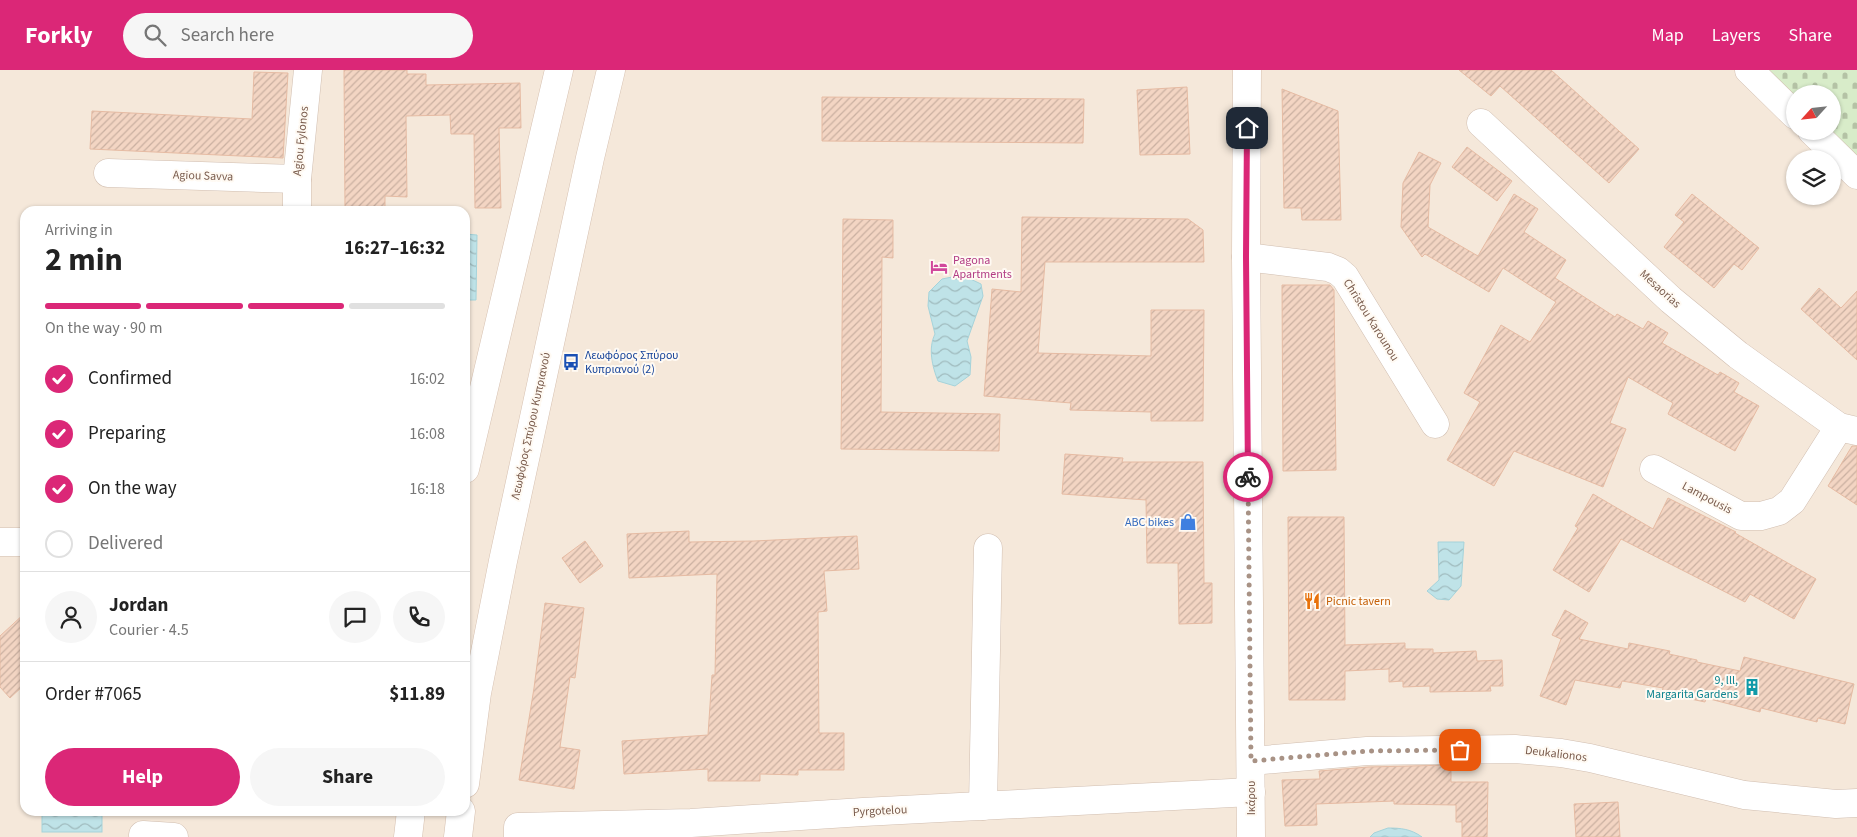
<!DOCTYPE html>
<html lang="en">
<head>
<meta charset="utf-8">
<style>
  :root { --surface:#fff; --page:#f6f6f6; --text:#222; --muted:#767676; --line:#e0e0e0; --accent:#db2777 }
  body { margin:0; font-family:"Source Sans 3",sans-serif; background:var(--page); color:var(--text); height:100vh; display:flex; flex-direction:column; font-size:19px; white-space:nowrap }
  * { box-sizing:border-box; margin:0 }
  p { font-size:16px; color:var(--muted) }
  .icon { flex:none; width:28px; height:28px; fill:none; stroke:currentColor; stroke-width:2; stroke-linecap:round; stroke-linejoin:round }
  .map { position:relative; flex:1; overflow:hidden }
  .sheet { position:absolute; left:20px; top:136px; width:450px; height:610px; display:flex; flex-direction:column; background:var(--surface); border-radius:15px; box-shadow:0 1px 4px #0004 }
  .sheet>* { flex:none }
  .needle { width:32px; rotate:243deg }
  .tools { position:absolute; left:1786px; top:15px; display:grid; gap:10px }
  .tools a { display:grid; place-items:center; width:55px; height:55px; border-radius:50%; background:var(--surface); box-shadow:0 1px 4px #0004; font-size:25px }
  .pin { position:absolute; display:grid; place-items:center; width:42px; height:42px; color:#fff; margin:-21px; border-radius:10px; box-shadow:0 2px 8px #0006 }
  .courier { position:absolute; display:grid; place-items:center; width:50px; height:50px; margin:-25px; border:4px solid #db2777; border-radius:50%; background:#fff; color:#222; box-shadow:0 1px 6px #0007 }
  .head em { font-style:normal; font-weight:700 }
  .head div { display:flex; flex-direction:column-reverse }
  .head { display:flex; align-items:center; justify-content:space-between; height:85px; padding:0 25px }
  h1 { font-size:32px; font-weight:700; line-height:38px }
  .bar { display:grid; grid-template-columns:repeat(4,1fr); gap:8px 5px; align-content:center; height:60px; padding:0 25px }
  .bar i { height:6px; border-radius:4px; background:var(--line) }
  .bar .active { background:var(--accent) }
  .bar p { grid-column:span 4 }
  .line { display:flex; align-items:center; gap:12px; padding:0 25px; border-top:1px solid var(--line) }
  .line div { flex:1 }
  .round { display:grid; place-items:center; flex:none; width:52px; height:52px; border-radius:26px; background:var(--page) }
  ol { padding:0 25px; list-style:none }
  li { display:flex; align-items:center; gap:15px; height:55px }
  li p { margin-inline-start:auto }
  li .icon { padding:5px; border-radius:50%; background:var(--accent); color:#fff; stroke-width:4 }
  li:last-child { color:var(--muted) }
  li i { width:28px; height:28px; border:2px solid var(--line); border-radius:50% }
  .action { display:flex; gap:10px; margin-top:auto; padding:10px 25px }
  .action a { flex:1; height:58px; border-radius:30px; background:var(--accent); color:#fff; font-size:20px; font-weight:700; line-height:58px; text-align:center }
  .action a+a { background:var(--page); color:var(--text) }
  header { display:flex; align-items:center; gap:30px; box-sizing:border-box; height:70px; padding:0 25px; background:var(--accent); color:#fff }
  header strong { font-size:24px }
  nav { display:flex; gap:28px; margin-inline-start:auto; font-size:18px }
  .search { width:350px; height:45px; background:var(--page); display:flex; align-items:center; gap:12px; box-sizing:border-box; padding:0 18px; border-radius:28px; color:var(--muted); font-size:19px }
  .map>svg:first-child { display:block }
  .residential { fill:#f5e8da; fill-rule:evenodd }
  .cemetery { fill:url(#cemetery-stones) }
  .water { fill:url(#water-waves); stroke:#a5d3da }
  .building { fill:url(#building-hatch); stroke:#e6bba3 }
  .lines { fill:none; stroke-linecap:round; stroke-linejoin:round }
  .street-casing { stroke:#d1beb0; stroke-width:29 }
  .secondary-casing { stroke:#d6c0b0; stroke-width:29 }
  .street { stroke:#fff; stroke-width:28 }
  .secondary { stroke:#fff; stroke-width:28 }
  .done { stroke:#a89285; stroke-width:5; stroke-dasharray:0 9 }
  .route { stroke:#db2777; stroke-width:6 }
  .labels { text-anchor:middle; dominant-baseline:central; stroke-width:4; stroke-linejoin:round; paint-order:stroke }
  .street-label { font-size:12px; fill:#7a5c4d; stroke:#fffaf3 }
  .hotel-label { font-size:12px; fill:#b23c85; stroke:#fffaf3; text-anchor:start }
  .transit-label { font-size:12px; fill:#164399; stroke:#fffaf3; text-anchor:start }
  .shop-label { font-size:12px; fill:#366cbe; stroke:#fffaf3; text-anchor:end }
  .food-label { font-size:12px; fill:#c56008; stroke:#fffaf3; text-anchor:start }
  .culture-label { font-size:12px; fill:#0d838f; stroke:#fffaf3; text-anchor:end }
</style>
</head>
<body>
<header>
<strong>Forkly</strong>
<div class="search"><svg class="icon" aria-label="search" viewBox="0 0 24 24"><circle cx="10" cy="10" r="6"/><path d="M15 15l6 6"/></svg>Search here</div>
<nav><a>Map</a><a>Layers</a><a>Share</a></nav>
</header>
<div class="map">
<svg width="1857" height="767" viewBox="0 0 1857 767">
  <defs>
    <pattern id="cemetery-stones" width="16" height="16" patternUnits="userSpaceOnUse" patternTransform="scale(1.25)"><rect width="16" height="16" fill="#d8ecc9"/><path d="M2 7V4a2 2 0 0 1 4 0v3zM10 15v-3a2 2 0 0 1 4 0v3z" fill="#b4c2a5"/></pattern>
    <pattern id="water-waves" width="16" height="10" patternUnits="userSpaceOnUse" patternTransform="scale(1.25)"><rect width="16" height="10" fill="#bfe3e8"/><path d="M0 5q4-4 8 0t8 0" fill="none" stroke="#a0bbbe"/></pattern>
    <pattern id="building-hatch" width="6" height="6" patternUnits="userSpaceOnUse" patternTransform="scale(1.25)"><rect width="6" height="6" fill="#f3d5c3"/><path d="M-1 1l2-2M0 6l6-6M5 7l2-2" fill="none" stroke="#cab0a1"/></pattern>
  </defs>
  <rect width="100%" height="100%" fill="#fdf6ec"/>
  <path class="residential" d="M0,0H1857V767H0ZM1795,24H1832V61H1795ZM1795,89H1832V126H1795ZM25,141H465V741H25Z"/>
  <polygon class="cemetery" points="1763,0 1857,0 1857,89 1828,61 1832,61 1832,24 1795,24 1795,30"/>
  <g class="water">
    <polygon points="465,164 477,165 476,230 465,230"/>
    <path d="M962,205L981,214L983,226L967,271L971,287L970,305L955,316L938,311C932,296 928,278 935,264L928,236L929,222L942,209Z"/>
    <polygon points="1438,472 1464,472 1461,516 1449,530 1437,529 1427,521 1439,510"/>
    <rect x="42" y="741" width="60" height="21"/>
    <path d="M1388,758C1401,758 1411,759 1422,767H1370L1374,763Z"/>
  </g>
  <g class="building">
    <polygon points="344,0 407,0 407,4 426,4 426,15 520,13 521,58 499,58 501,138 475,138 474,64 451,64 450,45 406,46 407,127 385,126 385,141 345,141"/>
    <polygon points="1459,0 1551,0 1639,79 1609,113 1500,16 1491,26"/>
    <polygon points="254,2 288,3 283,88 90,79 92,41 252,49"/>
    <polygon points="1187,17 1190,84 1140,85 1137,20"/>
    <polygon points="1282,19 1338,41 1341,150 1302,150 1301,138 1284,138"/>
    <polygon points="822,27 1084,29 1083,73 822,71"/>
    <polygon points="1467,77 1512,111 1497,131 1452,97"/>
    <polygon points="1419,82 1441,93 1430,115 1428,157 1478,186 1514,124 1538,139 1524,162 1566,190 1555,208 1615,247 1617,244 1643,259 1648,251 1668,263 1662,273 1718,305 1720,302 1739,313 1734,322 1759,336 1735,381 1668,344 1673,333 1628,307 1610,353 1626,359 1603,417 1514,381 1494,416 1447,390 1480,332 1464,323 1501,255 1530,272 1556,232 1503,198 1489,222 1425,184 1422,187 1401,157 1403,113"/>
    <polygon points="1692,124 1759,178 1742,200 1734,194 1714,218 1664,177 1684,152 1675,145"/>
    <polygon points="1022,147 1188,149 1203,160 1204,192 1045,192 1038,283 1151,286 1151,240 1204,240 1203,351 1151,351 1151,342 1070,340 1071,333 984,326 992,219 1021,222"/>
    <polygon points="843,149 893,150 893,188 882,187 881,342 1000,344 999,381 841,379"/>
    <polygon points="1282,215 1330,215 1334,220 1336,400 1283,401"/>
    <polygon points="1819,218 1841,238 1857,221 1857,290 1801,239"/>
    <polygon points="1852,376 1857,376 1857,435 1828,416"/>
    <polygon points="1065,384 1123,388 1122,392 1203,392 1204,513 1212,513 1212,553 1179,554 1178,493 1147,493 1146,430 1062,424"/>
    <polygon points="1593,424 1653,459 1668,428 1736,462 1735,463 1816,509 1794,549 1750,524 1745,532 1621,469 1589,522 1553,500 1578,458 1575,456"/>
    <polygon points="1288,447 1344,447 1345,575 1405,573 1405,579 1433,579 1433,583 1476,581 1477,591 1502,590 1503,616 1490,616 1491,621 1430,622 1430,616 1403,617 1403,611 1389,612 1389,599 1345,601 1345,630 1289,630"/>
    <polygon points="689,461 689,472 754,471 857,466 859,499 824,501 827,541 818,542 819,663 844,663 844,700 798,700 798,705 760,704 760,711 708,711 708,699 624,704 622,671 708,665 712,605 715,605 717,504 629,508 627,464"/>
    <polygon points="585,471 603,496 580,513 562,488"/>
    <polygon points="545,533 584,538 575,608 570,607 560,677 580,680 574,719 519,710 534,618"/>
    <polygon points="1565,540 1588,553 1579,569 1628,579 1629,573 1670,581 1669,584 1697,590 1697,592 1740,601 1744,587 1854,614 1845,654 1818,648 1817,652 1761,638 1760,642 1706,628 1705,632 1662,623 1663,618 1622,611 1620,618 1575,610 1566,635 1540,626 1561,569 1552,565"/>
    <polygon points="25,543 25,614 10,628 0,617 0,566"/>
    <polygon points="1451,695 1451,712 1488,712 1487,767 1462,767 1462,752 1456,752 1456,735 1394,734 1394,731 1316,734 1317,755 1285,756 1282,710 1320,709 1319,701 1368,697"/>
    <polygon points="1618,732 1620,767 1576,767 1574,734"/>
  </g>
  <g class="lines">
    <g class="street-casing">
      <g id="street">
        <polyline points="1749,0 1795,45"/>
        <polyline points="1481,53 1671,230 1738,285 1839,357 1857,361"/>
        <polyline points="1812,61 1857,105"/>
        <polyline points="108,103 297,109"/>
        <polyline points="297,141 297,109 308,0"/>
        <polyline points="1246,187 1328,197 1338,201 1345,207 1435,354"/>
        <polyline points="1654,399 1741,446 1761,446 1779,441 1792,431 1839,357"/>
        <polyline points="0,472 25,472"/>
        <polyline points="1251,691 1367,681 1515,679 1561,683 1590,688 1744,725 1836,734 1857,733"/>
        <polyline points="983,736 988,478"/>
        <polyline points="143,765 174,767"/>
        <polyline points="518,767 518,757 691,753 863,742 1251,722"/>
      </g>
    </g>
    <g class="secondary-casing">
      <g id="secondary">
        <polyline points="1247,0 1246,187 1251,767"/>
        <polyline points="465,399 559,0"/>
        <polyline points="465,714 477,623 503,491 590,88 611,0"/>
        <polyline points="408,767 411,741"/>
        <polyline points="458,767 461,741"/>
      </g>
    </g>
    <use href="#street" class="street"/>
    <use href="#secondary" class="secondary"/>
  </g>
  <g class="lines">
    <polyline class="done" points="1248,407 1251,691 1367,681 1460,680"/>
    <polyline class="route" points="1247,58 1246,187 1248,407"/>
  </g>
  <defs>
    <g id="hotel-bare" transform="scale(1.35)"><path d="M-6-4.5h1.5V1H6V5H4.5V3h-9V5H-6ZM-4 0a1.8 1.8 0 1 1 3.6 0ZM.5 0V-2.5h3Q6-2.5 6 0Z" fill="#d1479c" stroke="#fffaf3" stroke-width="2.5" paint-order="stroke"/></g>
    <g id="bus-bare" transform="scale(1.35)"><path d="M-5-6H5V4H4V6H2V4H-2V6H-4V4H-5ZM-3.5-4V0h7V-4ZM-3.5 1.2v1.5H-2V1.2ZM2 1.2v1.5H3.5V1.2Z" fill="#1a4fb4" stroke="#fffaf3" stroke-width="2.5" paint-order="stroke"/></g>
    <g id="shop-bare" transform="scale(1.35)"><path d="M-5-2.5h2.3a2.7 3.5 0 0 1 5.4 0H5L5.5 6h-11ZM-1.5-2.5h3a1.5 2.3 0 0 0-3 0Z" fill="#3f7fe0" stroke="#fffaf3" stroke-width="2.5" paint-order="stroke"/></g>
    <g id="restaurant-bare" transform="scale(1.35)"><path d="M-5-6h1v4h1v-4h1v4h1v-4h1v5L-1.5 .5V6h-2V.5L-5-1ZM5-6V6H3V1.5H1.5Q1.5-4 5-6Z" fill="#e8710a" stroke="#fffaf3" stroke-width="2.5" paint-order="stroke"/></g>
    <g id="building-bare" transform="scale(1.35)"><path d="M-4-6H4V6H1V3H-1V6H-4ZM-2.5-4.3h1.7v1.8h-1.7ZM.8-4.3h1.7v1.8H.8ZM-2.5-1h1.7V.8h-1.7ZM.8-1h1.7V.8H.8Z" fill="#0f9aa8" stroke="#fffaf3" stroke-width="2.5" paint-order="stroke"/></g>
  </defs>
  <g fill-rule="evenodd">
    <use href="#hotel-bare" x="939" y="197"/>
    <use href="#bus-bare" x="571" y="292"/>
    <use href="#shop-bare" x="1188" y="452"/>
    <use href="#restaurant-bare" x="1312" y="531"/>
    <use href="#building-bare" x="1752" y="617"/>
  </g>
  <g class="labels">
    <g class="street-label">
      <text transform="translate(301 71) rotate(-84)">Agiou Fylonos</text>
      <text transform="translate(203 106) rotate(2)">Agiou Savva</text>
      <text transform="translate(1660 219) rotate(42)">Mesaorias</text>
      <text transform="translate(1371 250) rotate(58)">Christou Karounou</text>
      <text transform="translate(531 356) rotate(-78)">Λεωφόρος Σπύρου Κυπριανού</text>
      <text transform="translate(1707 428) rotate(28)">Lampousis</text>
      <text transform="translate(1556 684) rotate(7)">Deukalionos</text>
      <text transform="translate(1251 728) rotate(-90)">Ικάρου</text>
      <text transform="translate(880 741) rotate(-3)">Pyrgotelou</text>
    </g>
    <g class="hotel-label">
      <text x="953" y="190">Pagona<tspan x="953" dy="14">Apartments</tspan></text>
    </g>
    <g class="transit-label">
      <text x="585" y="285">Λεωφόρος Σπύρου<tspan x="585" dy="14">Κυπριανού (2)</tspan></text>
    </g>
    <g class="shop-label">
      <text x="1174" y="452">ABC bikes</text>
    </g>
    <g class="food-label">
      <text x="1326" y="531">Picnic tavern</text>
    </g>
    <g class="culture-label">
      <text x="1738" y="610">9, lll,<tspan x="1738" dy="14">Margarita Gardens</tspan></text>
    </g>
  </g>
</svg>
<div class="tools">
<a><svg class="needle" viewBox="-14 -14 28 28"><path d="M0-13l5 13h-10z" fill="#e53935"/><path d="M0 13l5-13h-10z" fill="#767676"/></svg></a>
<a><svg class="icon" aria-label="layers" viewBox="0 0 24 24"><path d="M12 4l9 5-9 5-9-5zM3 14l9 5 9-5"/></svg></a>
</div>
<div class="pin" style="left:1460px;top:680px;background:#ea580c"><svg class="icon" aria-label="bag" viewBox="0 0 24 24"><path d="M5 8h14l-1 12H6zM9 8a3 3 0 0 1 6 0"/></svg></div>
<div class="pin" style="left:1247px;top:58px;background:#1f2937"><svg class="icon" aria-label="home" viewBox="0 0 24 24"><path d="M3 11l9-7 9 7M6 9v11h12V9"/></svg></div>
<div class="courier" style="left:1248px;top:407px"><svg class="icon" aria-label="bike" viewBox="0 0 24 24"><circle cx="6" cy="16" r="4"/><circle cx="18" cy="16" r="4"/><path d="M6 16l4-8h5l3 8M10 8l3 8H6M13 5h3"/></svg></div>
<section class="sheet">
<div class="head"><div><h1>2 min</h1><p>Arriving in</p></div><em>16:27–16:32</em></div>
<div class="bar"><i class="active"></i><i class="active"></i><i class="active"></i><i></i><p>On the way · 90 m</p></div>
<ol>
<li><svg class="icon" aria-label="check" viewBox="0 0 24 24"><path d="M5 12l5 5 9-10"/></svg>Confirmed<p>16:02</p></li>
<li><svg class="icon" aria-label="check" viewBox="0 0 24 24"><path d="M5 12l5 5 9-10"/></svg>Preparing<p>16:08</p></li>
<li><svg class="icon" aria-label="check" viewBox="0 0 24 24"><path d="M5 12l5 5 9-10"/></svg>On the way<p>16:18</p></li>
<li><i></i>Delivered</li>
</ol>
<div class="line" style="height:90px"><a class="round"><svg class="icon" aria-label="person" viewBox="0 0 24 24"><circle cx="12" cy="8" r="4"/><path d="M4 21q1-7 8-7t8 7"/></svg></a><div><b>Jordan</b><p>Courier · 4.5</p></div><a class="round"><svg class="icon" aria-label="chat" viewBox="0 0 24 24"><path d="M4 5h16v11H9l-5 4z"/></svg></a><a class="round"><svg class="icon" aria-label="phone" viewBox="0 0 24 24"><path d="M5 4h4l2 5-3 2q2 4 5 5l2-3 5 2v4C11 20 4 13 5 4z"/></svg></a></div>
<div class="line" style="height:65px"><div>Order #7065</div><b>$11.89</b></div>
<div class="action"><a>Help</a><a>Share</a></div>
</section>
</div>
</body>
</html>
